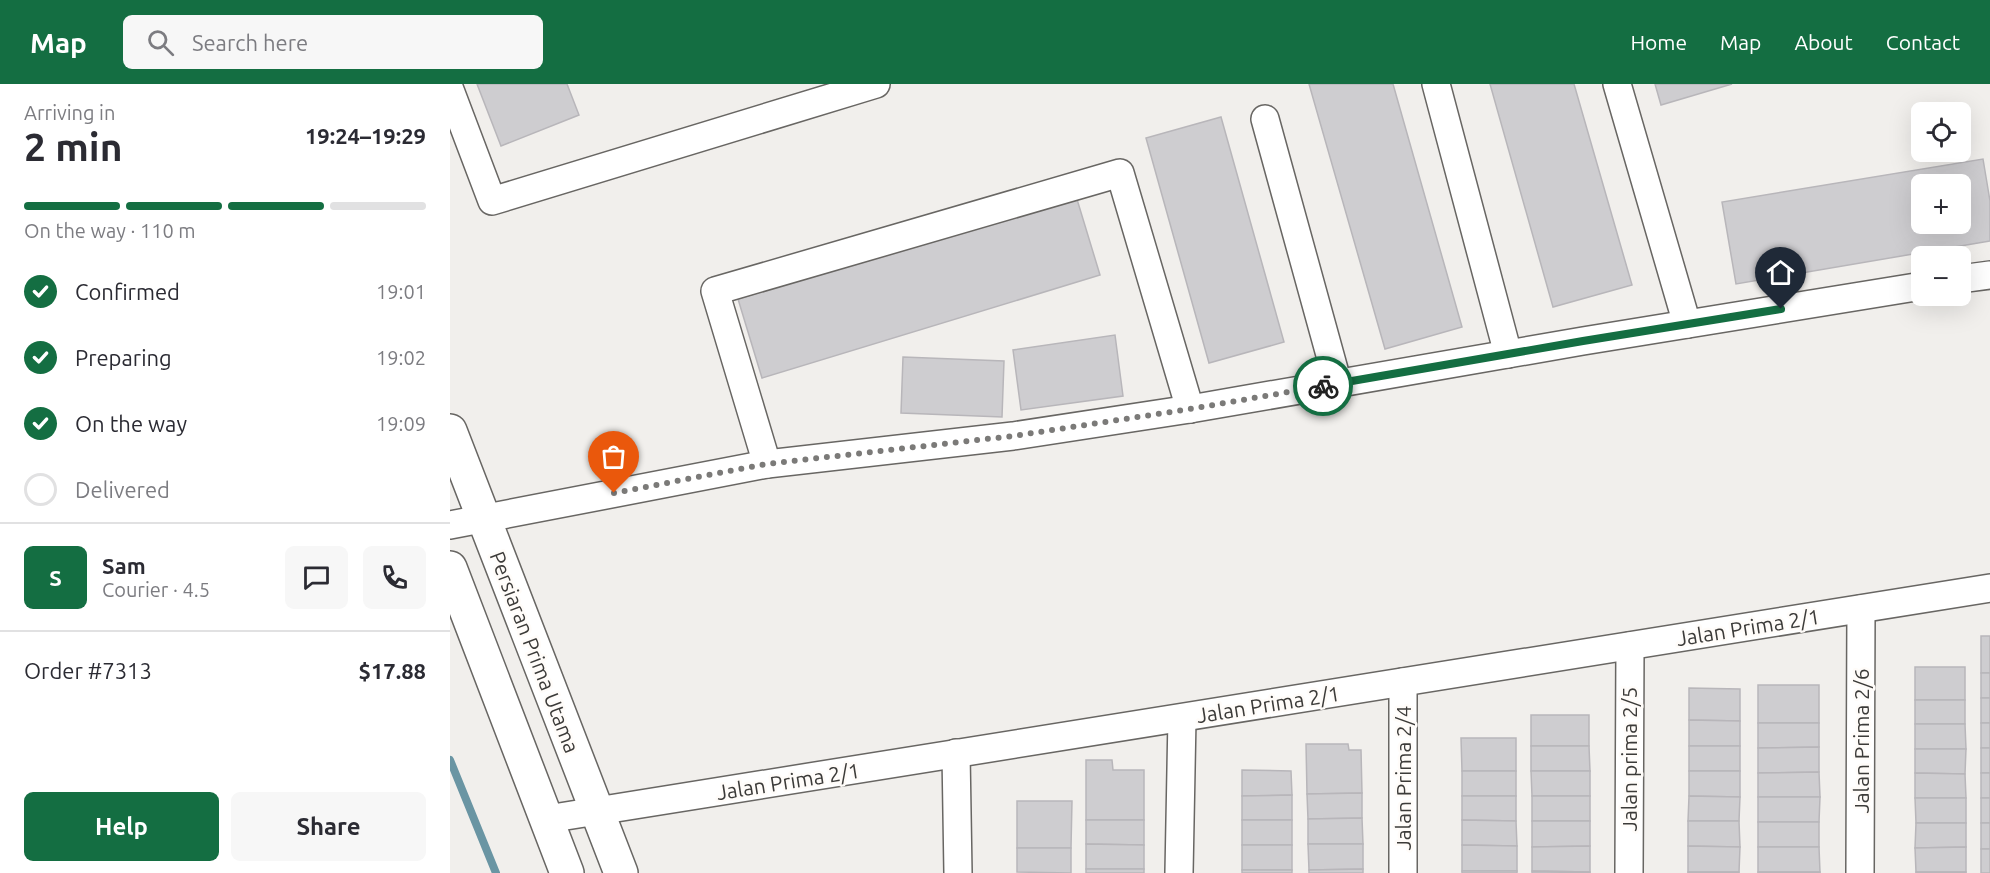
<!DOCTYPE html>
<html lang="en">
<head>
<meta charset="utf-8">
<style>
  :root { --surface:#fff; --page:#f7f7f7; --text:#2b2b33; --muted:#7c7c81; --line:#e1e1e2; --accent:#146e42 }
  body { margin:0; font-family:Ubuntu,sans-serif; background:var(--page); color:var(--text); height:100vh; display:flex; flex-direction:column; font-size:22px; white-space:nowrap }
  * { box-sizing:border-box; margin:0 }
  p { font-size:20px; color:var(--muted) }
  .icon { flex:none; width:33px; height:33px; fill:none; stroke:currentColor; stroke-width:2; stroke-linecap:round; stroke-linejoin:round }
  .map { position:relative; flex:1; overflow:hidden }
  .side { display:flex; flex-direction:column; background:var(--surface); width:450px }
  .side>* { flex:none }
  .buttons { position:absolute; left:1461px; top:18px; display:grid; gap:12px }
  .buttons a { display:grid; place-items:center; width:60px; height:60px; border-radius:9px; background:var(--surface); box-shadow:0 6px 24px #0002; font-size:30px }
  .pin { position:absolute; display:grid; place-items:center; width:51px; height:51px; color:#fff; margin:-62px -26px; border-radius:50% 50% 50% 0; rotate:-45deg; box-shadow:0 0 6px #0007 }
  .pin .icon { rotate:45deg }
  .courier { position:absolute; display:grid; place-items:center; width:60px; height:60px; margin:-30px; border:4px solid #146e42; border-radius:50%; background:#fff; color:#222; box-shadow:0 2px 8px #0007 }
  .head em { font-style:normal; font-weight:600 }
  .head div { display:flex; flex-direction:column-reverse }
  .head { display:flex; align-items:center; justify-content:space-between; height:102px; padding:0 24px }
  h1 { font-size:39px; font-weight:600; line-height:45px }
  .bar { display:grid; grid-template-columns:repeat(4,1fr); gap:9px 6px; align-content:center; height:72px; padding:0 24px }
  .bar i { height:8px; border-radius:4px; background:var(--line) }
  .bar .current { background:var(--accent) }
  .bar p { grid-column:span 4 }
  .line { display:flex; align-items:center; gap:15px; padding:0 24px; border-top:2px solid var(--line) }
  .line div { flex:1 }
  .round { display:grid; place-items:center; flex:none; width:63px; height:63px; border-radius:9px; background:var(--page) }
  ol { padding:0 24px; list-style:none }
  li { display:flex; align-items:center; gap:18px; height:66px }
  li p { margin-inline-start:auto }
  li .icon { padding:6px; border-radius:50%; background:var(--accent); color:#fff; stroke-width:4 }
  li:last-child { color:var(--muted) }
  li i { width:33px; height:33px; border:3px solid var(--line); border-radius:50% }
  .action { display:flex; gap:12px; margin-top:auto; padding:12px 24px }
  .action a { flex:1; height:69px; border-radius:9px; background:var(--accent); color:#fff; font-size:24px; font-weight:600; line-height:69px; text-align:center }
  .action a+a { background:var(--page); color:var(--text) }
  header { display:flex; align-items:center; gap:36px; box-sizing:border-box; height:84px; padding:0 30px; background:var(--accent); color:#fff }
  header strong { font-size:28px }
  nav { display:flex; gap:33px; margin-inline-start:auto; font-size:21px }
  .search { width:420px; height:54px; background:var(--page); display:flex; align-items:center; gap:15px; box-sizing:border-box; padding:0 21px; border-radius:9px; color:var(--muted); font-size:22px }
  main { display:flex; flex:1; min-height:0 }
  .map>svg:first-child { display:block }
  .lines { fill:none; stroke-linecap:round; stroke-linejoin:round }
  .stream { stroke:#6a95a3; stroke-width:8 }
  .building { fill:#cecdd0; stroke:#b8b6ba; stroke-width:1.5; fill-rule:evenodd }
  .minor-casing { stroke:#686663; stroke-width:30 }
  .major-casing { stroke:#686663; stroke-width:36 }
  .minor { stroke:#fff; stroke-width:27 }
  .major { stroke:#fff; stroke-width:33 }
  .done { stroke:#7b7a78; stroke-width:6; stroke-dasharray:0 10.8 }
  .route { stroke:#146e42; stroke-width:8 }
  .labels { text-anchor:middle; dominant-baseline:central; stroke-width:5; stroke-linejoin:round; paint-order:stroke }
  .street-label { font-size:21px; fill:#3c3b39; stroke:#fffcf9 }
</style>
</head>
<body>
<header>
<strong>Map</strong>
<div class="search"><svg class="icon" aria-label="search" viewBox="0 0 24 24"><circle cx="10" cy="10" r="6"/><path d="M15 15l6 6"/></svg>Search here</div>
<nav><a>Home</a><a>Map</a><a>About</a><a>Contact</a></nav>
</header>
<main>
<section class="side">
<div class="head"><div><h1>2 min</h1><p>Arriving in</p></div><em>19:24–19:29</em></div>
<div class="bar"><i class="current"></i><i class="current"></i><i class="current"></i><i></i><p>On the way · 110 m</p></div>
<ol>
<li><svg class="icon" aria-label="check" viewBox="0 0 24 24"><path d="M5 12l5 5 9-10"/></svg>Confirmed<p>19:01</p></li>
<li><svg class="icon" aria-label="check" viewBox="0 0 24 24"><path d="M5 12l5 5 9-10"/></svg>Preparing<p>19:02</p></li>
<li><svg class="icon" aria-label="check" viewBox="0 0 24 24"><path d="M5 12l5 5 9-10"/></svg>On the way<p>19:09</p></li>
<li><i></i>Delivered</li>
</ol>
<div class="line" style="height:108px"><b class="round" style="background:var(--accent);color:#fff">S</b><div><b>Sam</b><p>Courier · 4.5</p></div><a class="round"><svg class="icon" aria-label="chat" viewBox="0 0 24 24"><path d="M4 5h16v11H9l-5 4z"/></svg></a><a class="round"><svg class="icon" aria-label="phone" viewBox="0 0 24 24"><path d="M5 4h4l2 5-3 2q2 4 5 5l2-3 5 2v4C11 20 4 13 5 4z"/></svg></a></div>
<div class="line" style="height:78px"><div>Order #7313</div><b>$17.88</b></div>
<div class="action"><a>Help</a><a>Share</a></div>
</section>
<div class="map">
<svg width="1540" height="789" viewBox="0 0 1540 789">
  <rect width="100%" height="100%" fill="#f1efec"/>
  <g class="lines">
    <polyline class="stream" points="0,676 46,789"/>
  </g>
  <g class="building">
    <polygon points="27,0 117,0 129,31 51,62"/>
    <polygon points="859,0 943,0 1012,243 935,265"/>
    <polygon points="1040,0 1124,0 1182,201 1103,223"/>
    <polygon points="1205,0 1282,0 1211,21"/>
    <polygon points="771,33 834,258 759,279 696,54"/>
    <path d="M1533,75L1540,117V157L1286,200L1272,118ZM1472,100H1510V140H1472Z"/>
    <polygon points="626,112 650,191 312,294 288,215"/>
    <polygon points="665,251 673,312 571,326 563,266"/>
    <polygon points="453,273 554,277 552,333 451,329"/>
    <rect x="1531" y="552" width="9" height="37"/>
    <rect x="1465" y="583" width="50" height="33"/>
    <rect x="1531" y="589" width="9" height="25"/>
    <rect x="1308" y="601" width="61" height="38"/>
    <polygon points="1239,604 1290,605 1290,637 1239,636"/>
    <rect x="1531" y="614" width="9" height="25"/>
    <rect x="1465" y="616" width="50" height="24"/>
    <rect x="1081" y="631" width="58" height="31"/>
    <polygon points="1239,636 1290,637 1290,662 1239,662"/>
    <polygon points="1308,639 1369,639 1369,663 1308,664"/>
    <rect x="1531" y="639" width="9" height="25"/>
    <polygon points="1465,640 1515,640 1516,665 1465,665"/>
    <polygon points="1011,654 1066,654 1066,687 1012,687"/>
    <polygon points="856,660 898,660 899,666 911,666 912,709 857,710"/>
    <polygon points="1081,662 1139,662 1140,687 1081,687"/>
    <rect x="1239" y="662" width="51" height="25"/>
    <polygon points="1369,663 1369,688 1308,689 1308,664"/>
    <rect x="1531" y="664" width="9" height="25"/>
    <polygon points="1465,665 1516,665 1515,690 1465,689"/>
    <polygon points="636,676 662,676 663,686 694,686 694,736 636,736"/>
    <polygon points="792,686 841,687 842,711 792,712"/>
    <rect x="1012" y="687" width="54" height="25"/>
    <polygon points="1081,687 1140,687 1140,712 1082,712"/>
    <polygon points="1239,687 1290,687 1290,713 1239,712"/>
    <polygon points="1369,688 1370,713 1308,713 1308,689"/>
    <polygon points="1465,689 1515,690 1516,714 1465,714"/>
    <rect x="1531" y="689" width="9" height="25"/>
    <polygon points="912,709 912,734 858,735 857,710"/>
    <polygon points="842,711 842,736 792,736 792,712"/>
    <polygon points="1012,712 1066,712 1066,737 1012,736"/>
    <rect x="1082" y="712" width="58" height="25"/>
    <polygon points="1239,712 1290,713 1289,737 1238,737"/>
    <polygon points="1308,713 1370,713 1369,738 1308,738"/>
    <polygon points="1465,714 1516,714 1516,739 1466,739"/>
    <rect x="1531" y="714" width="9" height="25"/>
    <polygon points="567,717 622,717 621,764 567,764"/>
    <polygon points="912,734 913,760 858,760 858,735"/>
    <polygon points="636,736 694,736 694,761 636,760"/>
    <rect x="792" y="736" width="50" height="25"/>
    <polygon points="1012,736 1066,737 1067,762 1012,761"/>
    <polygon points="1082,737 1140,737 1140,762 1082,763"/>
    <polygon points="1238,737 1289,737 1290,763 1238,762"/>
    <rect x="1308" y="738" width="61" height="25"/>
    <polygon points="1466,739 1516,739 1516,763 1465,764"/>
    <rect x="1531" y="739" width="9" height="26"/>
    <polygon points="636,760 694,761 694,785 636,785"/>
    <polygon points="858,760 913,760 913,785 859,786"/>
    <rect x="792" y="761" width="50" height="25"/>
    <polygon points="1012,761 1067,762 1067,787 1012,787"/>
    <polygon points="1140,762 1140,788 1082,787 1082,763"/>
    <polygon points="1238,762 1290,763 1289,788 1238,788"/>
    <polygon points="1308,763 1369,763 1370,788 1308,788"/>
    <polygon points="1516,763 1516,788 1466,788 1465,764"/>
    <polygon points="567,764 621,764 621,789 567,788"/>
    <rect x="1531" y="765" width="9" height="24"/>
    <rect x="636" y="785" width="58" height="4"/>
    <polygon points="913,785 913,789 859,789 859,786"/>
    <rect x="792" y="786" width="50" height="3"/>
    <rect x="1012" y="787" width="55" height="2"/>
    <polygon points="1082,787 1140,788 1140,789 1082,789"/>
    <rect x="1238" y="788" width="51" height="1"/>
    <rect x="1308" y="788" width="62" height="1"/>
    <rect x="1466" y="788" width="50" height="1"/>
  </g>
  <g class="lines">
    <g class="minor-casing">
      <g id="minor">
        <polyline points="986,0 1058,270"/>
        <polyline points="1167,0 1237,240"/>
        <polyline points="0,6 42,117 426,0"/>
        <polyline points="815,35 888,300"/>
        <polyline points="1510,195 1540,191"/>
        <polyline points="317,380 265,207 670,89 740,325"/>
        <polyline points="0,441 317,380 563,352 740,325 1133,257 1472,202"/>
        <polyline points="506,669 508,789"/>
        <polyline points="97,735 1540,504"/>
        <polyline points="729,789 732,634"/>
        <polyline points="953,789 953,598"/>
        <polyline points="1179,789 1180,562"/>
        <polyline points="1410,789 1411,525"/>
      </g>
    </g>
    <g class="major-casing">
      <g id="major">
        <polyline points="0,347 171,789"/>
        <polyline points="0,484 117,789"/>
      </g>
    </g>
    <use href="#minor" class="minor"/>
    <use href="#major" class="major"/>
  </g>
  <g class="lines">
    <polyline class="done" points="164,409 316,380 563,352 740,325 873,302"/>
    <polyline class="route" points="873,302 1133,257 1331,225"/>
  </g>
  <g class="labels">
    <g class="street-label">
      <text transform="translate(1298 543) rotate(-9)">Jalan Prima 2/1</text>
      <text transform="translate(85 568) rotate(69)">Persiaran Prima Utama</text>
      <text transform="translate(818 620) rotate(-9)">Jalan Prima 2/1</text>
      <text transform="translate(1411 657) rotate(-90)">Jalan Prima 2/6</text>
      <text transform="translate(1179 675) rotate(-90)">Jalan prima 2/5</text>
      <text transform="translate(953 694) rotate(-90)">Jalan Prima 2/4</text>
      <text transform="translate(338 697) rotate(-9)">Jalan Prima 2/1</text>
    </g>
  </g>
</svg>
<div class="buttons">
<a><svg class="icon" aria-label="locate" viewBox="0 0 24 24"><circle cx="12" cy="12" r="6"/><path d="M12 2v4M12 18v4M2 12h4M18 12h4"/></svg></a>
<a>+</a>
<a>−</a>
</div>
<div class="pin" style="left:164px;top:409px;background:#ea580c"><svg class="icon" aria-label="bag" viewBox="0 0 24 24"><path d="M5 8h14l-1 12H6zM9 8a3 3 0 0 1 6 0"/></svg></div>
<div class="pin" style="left:1331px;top:225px;background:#1f2937"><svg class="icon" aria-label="home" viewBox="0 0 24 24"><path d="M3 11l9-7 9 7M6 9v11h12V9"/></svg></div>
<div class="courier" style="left:873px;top:302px"><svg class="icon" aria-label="bike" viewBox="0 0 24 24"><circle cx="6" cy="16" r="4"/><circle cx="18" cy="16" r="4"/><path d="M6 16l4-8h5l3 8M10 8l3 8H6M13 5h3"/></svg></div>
</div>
</main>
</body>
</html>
